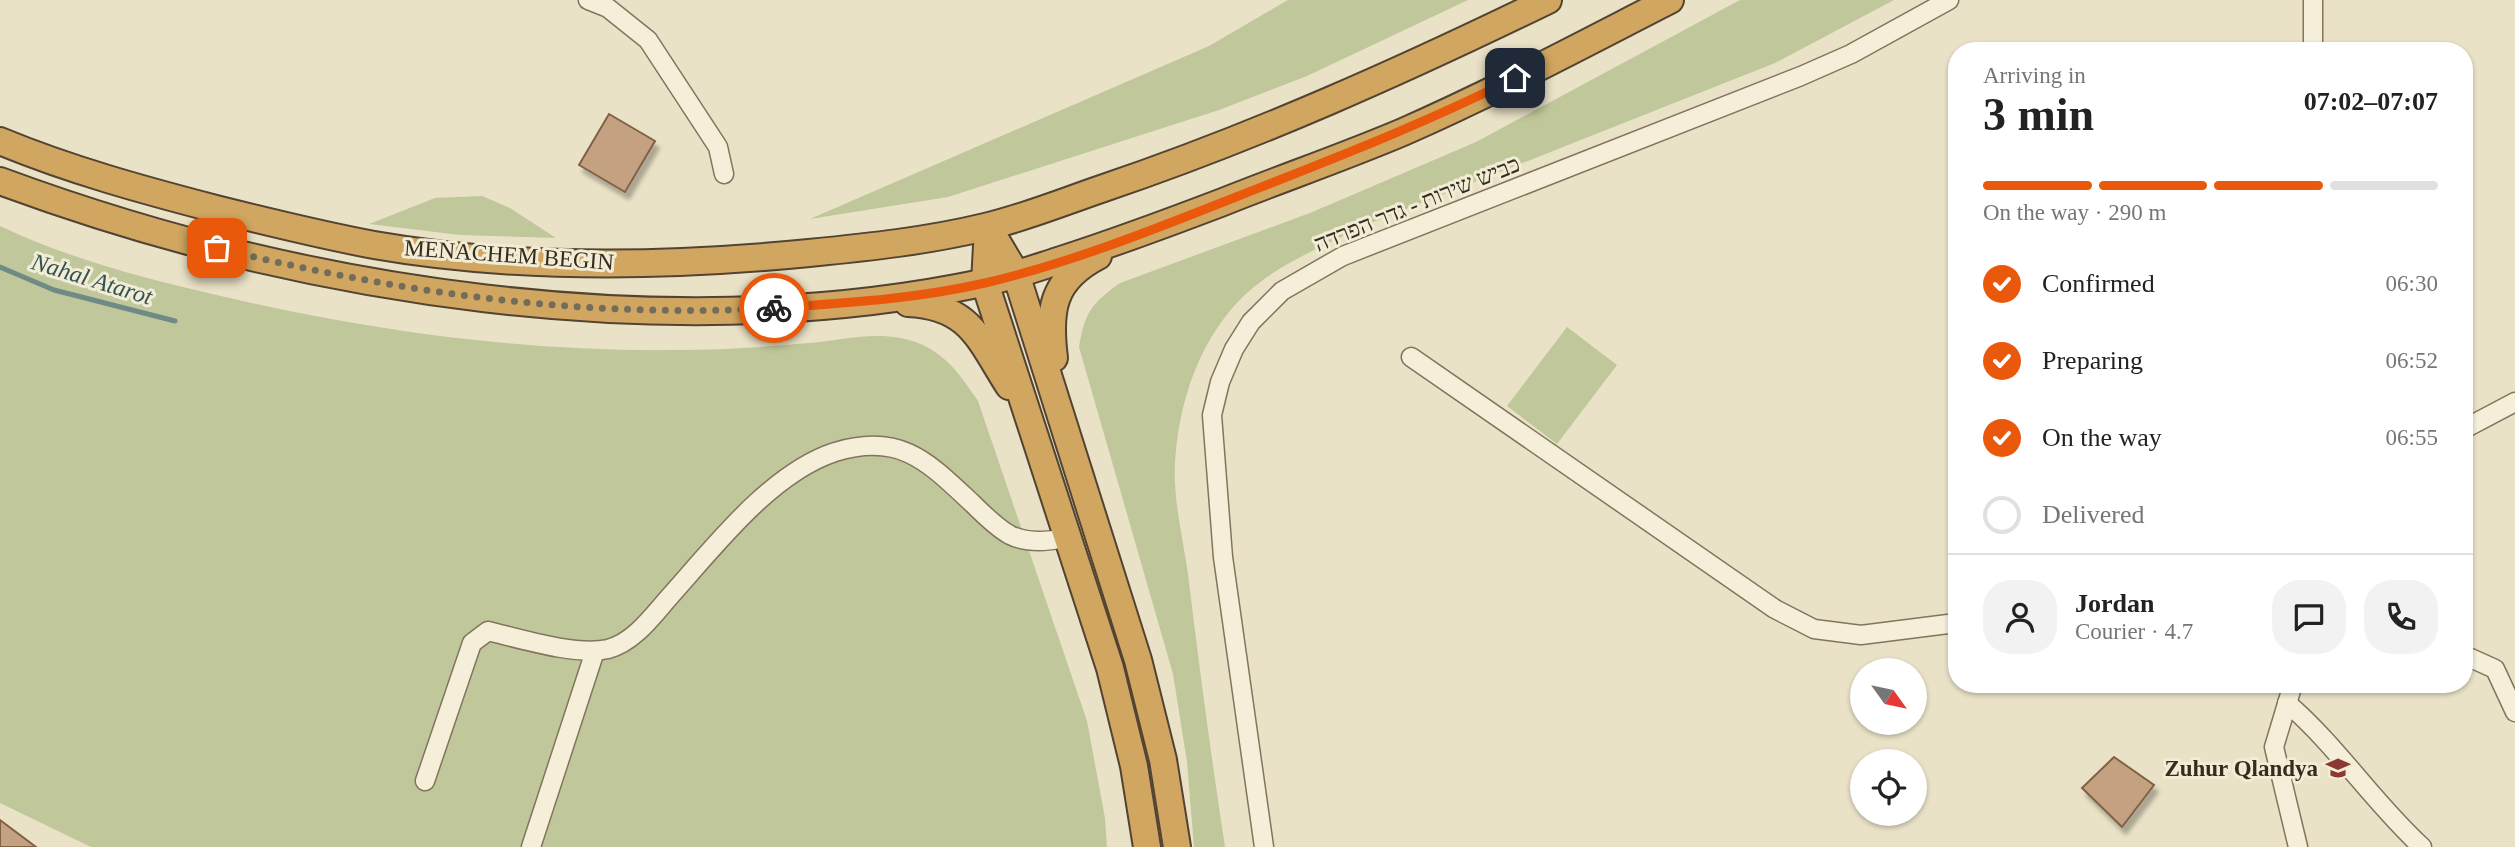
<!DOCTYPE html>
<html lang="en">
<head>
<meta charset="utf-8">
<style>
  :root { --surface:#fff; --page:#f2f2f2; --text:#222; --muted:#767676; --line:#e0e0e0; --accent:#ea580c }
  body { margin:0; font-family:"Times New Roman","Noto Sans Hebrew",serif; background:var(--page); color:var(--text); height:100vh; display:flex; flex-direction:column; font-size:26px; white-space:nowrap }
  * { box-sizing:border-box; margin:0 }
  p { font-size:23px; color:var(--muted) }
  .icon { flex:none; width:38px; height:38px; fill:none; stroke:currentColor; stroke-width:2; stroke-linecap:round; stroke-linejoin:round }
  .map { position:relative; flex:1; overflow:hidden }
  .drawer { position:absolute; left:1948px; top:42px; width:525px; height:651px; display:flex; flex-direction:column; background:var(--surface); border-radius:28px; box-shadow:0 2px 5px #0004 }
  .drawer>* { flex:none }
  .needle { width:46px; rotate:123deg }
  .fabs { position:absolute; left:1850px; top:658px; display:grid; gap:14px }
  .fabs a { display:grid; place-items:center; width:77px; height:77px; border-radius:50%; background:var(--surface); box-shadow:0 2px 5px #0004; font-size:35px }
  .pin { position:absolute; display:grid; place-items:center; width:60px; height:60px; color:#fff; margin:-30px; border-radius:14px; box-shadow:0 4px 10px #0006 }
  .courier { position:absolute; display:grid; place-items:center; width:70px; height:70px; margin:-35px; border:5px solid #ea580c; border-radius:50%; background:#fff; color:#222; box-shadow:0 2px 9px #0007 }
  .head em { font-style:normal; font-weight:700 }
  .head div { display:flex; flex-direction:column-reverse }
  .head { display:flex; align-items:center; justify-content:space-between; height:119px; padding:0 35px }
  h1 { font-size:46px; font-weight:700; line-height:52px }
  .bar { display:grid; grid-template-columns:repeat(4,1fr); gap:10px 7px; align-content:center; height:84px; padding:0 35px }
  .bar i { height:9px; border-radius:5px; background:var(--line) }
  .bar .current { background:var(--accent) }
  .bar p { grid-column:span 4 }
  .line { display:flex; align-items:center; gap:18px; padding:0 35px; border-top:2px solid var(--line) }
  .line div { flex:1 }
  .round { display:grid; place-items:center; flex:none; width:74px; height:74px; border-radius:28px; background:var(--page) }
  ol { padding:0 35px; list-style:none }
  li { display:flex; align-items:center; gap:21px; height:77px }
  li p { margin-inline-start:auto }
  li .icon { padding:7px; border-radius:50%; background:var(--accent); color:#fff; stroke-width:4 }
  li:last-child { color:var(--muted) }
  li i { width:38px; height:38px; border:4px solid var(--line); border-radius:50% }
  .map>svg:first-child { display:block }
  .green { fill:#bfc79b }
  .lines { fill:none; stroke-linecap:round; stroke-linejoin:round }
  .stream { stroke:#6f8b86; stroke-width:5 }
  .building { fill:#c4a180; stroke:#806146; stroke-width:2; filter:url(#shadow) }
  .minor-casing { stroke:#83745e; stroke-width:21 }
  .highway-casing { stroke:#524332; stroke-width:30 }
  .minor { stroke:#f5efd9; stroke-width:18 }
  .highway { stroke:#d0a660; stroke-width:26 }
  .done { stroke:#746c5a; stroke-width:7; stroke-dasharray:0 12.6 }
  .route { stroke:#ea580c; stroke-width:9 }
  .labels { text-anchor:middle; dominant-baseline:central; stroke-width:6; stroke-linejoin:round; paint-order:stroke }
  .street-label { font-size:23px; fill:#352c20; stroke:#f2ecd5 }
  .poi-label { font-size:23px; font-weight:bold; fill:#352c20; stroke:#f2ecd5; text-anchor:end }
  .water-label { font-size:24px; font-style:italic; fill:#315353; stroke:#f2ecd5 }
</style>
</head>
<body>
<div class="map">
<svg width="2515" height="847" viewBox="0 0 2515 847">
  <defs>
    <filter id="shadow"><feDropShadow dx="4" dy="7" stdDeviation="2" flood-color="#0004"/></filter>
  </defs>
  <rect width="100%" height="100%" fill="#eae2c7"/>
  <g class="green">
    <polygon points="1288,0 1468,0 1307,76 1219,110 948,197 810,219 1209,46"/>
    <path d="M1740,0H1894L1775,63L1371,223C1322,247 1264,268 1229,312C1194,355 1178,410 1175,464C1173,499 1183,539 1188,574C1199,665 1211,756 1225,847H1194L1187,762L1173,674L1079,347C1085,312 1091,304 1120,283L1310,213L1476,142Z"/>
    <polygon points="482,196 510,208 556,238 460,235 369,224 435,198"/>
    <path d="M0,226C69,259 147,279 221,296C371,331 524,352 677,350C721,350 766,347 809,343C833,341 859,335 883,336C933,339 953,363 978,401L1087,721L1105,818L1107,847H91L0,803Z"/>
    <polygon points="1567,327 1617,365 1557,444 1507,406"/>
  </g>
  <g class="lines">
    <polyline class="stream" points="0,267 54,290 175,321"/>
  </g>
  <g class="building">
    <polygon points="609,114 655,141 625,192 579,165"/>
    <polygon points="2114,757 2154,785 2122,827 2082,788"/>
    <polygon points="0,820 36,847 0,847"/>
  </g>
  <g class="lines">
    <g class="minor-casing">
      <g id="minor">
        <polyline points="588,0 608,8 648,40 718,147 724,174"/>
        <polyline points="2313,0 2313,51"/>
        <polyline points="1411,357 1775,609 1814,629 1861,635 1956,623"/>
        <polyline points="2464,429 2515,402"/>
        <polyline points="2464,655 2495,669 2515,712"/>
        <polyline points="2293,684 2274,747 2298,847"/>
        <path d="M2287,703C2337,746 2373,802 2422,847"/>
        <path d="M425,781L472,643L488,631C521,639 576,656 608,649C635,642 654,614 672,594C715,546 771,473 835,452C901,432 928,462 973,504C984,515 997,528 1010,535C1028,544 1049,541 1067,538"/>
        <polyline points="531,847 595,651"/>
        <polyline points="1264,847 1223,557 1212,415 1220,382 1234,349 1251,322 1282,291 1343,256 1801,76 1851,54 1949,0"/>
      </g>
    </g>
    <g class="highway-casing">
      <g id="highway">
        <path d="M0,141C70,170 143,190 216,209C268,222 321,235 374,245C517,270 666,267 809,253C869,247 927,241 985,227C1024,218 1063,202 1101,189C1255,137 1402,71 1548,0"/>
        <path d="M0,181C300,292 666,349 982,283C1008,278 1033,269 1058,261C1114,243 1168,223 1223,202C1283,178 1344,157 1403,132C1494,92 1582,45 1670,0"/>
        <polyline points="988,227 1016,274 1138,660 1163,760 1177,847"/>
        <polyline points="988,227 985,283 1110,668 1134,766 1147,847"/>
        <path d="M908,303C970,306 979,339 1009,386"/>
        <path d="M1054,358C1048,310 1052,280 1098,256"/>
      </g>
    </g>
    <use href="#minor" class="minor"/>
    <use href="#highway" class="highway"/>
  </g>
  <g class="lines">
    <path class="done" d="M217,248C398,293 588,319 774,308"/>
    <path class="route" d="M774,308C845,303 916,299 985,283C1071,263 1155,229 1236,197C1330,160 1424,124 1515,78"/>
  </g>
  <defs>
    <g id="school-bare" transform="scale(1.89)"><path d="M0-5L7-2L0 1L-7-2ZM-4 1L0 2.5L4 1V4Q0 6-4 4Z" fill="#8c3934" stroke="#f2ecd5" stroke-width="2.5" paint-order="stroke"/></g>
  </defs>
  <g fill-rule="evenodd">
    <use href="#school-bare" x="2338" y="768"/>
  </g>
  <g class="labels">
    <g class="street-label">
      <text transform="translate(1417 204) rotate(-22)">כביש שירות - גדר הפרדה</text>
      <text transform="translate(509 255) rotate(4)">MENACHEM BEGIN</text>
    </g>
    <g class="poi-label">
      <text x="2318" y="768">Zuhur Qlandya</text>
    </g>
    <g class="water-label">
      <text transform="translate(92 279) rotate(17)">Nahal Atarot</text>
    </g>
  </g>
</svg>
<div class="fabs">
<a><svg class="needle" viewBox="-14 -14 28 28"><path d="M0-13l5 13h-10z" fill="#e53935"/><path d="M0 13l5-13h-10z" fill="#767676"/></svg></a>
<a><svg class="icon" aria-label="locate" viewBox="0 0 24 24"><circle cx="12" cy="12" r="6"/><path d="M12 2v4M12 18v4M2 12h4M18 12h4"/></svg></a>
</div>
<div class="pin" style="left:217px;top:248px;background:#ea580c"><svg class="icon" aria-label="bag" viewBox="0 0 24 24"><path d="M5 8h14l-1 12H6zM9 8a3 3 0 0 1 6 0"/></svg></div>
<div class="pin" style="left:1515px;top:78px;background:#1f2937"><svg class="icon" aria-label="home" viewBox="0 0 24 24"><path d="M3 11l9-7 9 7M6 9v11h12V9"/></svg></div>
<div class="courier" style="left:774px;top:308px"><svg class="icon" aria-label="bike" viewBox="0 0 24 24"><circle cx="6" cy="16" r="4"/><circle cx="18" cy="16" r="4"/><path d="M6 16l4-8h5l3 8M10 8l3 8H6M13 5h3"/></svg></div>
<section class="drawer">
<div class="head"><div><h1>3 min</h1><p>Arriving in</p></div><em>07:02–07:07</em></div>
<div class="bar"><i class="current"></i><i class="current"></i><i class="current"></i><i></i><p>On the way · 290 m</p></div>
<ol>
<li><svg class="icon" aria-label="check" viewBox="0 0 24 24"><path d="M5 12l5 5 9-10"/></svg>Confirmed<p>06:30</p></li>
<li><svg class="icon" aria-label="check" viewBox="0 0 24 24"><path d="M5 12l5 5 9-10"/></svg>Preparing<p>06:52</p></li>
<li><svg class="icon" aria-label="check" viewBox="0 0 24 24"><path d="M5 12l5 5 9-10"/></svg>On the way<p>06:55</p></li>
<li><i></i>Delivered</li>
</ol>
<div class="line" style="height:126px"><a class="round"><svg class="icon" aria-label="person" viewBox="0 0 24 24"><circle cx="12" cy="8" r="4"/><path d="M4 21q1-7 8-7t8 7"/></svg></a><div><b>Jordan</b><p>Courier · 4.7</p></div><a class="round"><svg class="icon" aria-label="chat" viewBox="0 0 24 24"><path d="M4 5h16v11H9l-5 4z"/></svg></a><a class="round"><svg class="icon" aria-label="phone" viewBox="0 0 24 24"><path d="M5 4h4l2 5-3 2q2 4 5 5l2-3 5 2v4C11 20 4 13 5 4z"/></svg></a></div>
</section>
</div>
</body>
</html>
